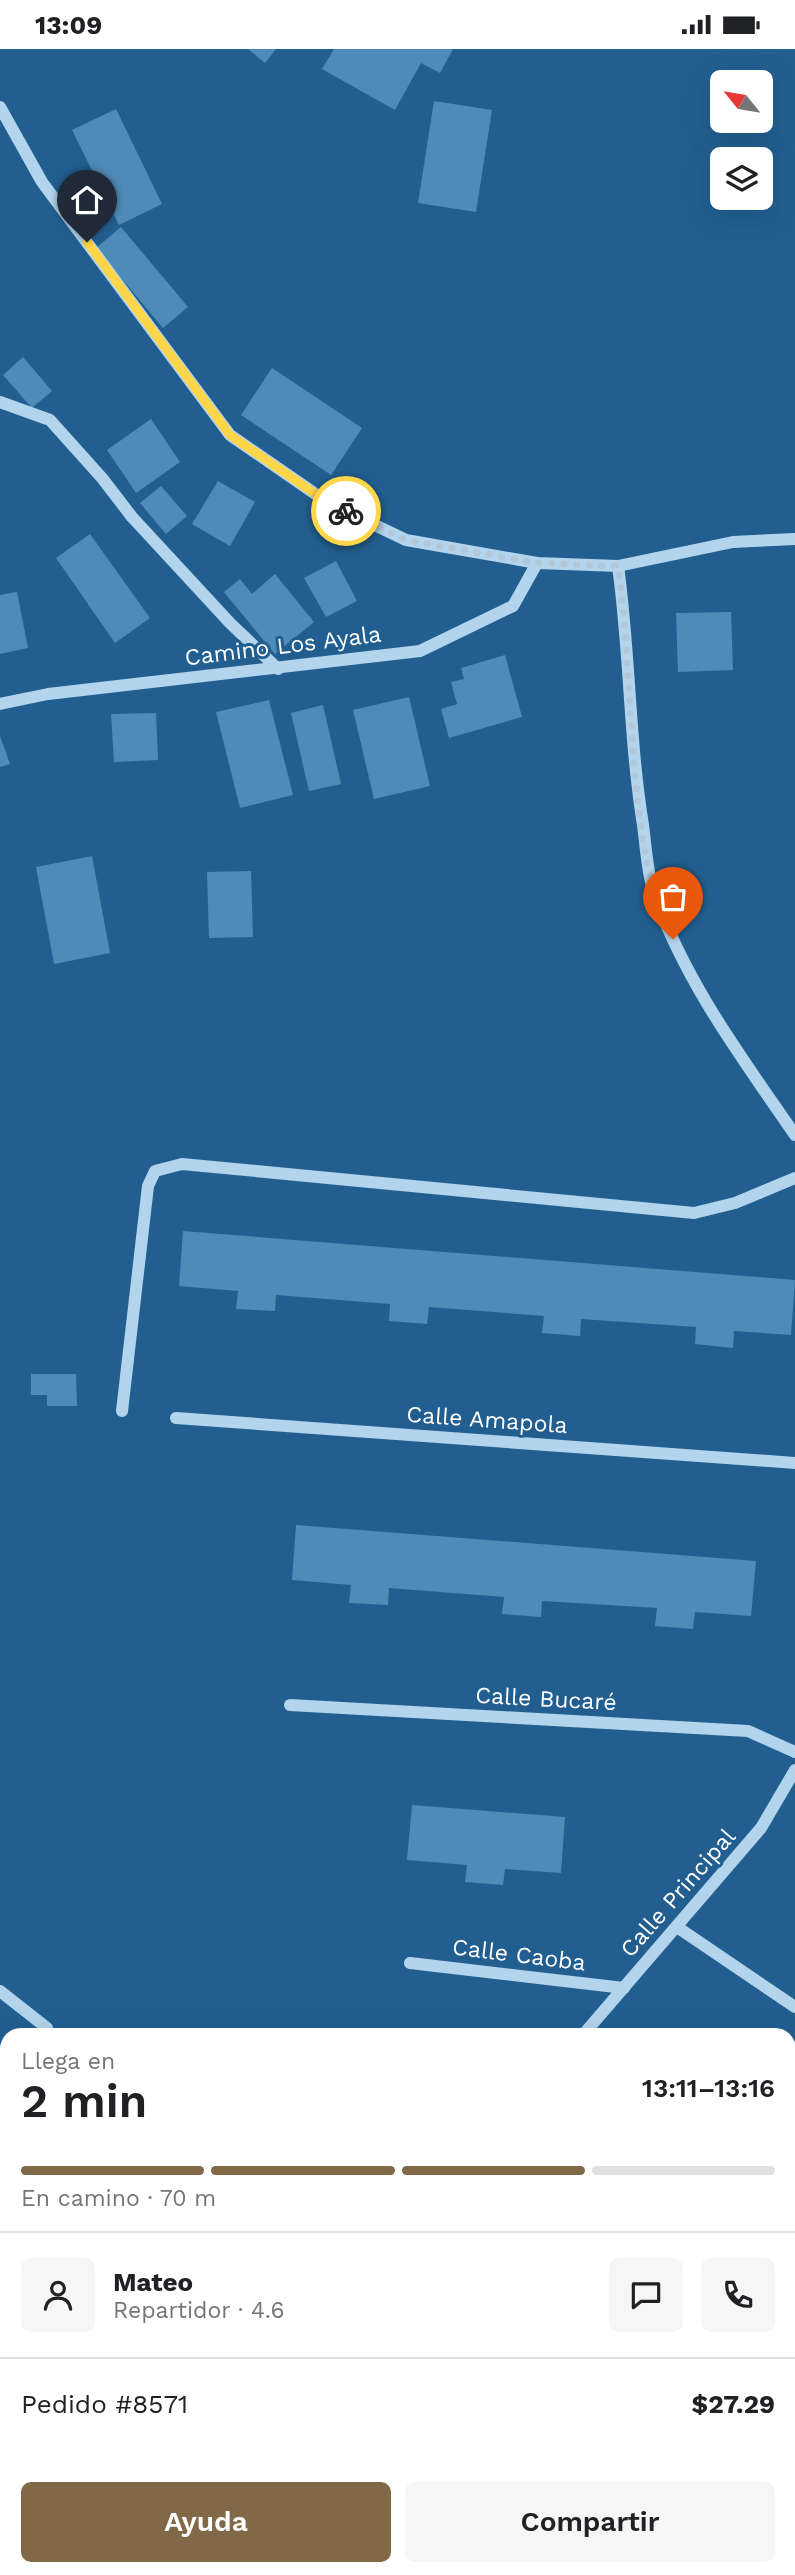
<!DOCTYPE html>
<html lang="es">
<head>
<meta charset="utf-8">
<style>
  :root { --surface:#fff; --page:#f6f6f6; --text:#202124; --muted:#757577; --line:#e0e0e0; --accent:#816948 }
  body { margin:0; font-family:"Work Sans",sans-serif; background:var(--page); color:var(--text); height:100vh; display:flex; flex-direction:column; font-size:26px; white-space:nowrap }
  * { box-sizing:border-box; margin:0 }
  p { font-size:23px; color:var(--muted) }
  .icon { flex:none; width:38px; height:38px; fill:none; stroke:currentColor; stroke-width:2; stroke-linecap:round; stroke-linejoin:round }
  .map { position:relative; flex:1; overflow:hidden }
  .drawer { position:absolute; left:0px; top:1979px; width:796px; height:548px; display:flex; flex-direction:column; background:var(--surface); border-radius:21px 21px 0 0; box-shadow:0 7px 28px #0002 }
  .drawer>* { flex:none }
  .needle { width:46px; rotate:300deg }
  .tools { position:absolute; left:710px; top:21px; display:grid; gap:14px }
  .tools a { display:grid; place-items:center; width:63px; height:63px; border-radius:10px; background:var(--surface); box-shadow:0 7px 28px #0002; font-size:35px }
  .pin { position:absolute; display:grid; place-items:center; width:60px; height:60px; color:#fff; margin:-72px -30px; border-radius:50% 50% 50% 0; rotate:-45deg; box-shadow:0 0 7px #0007 }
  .pin .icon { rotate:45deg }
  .courier { position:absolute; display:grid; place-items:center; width:70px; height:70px; margin:-35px; border:5px solid #ffd54a; border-radius:50%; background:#fff; color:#222; box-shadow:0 2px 9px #0007 }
  .headline em { font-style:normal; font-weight:600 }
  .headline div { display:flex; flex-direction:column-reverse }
  .headline { display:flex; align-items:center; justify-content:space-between; height:119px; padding:0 21px }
  h1 { font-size:46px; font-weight:600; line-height:52px }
  .bar { display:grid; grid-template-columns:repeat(4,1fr); gap:10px 7px; align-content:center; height:84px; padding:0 21px }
  .bar i { height:9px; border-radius:5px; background:var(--line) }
  .bar .selected { background:var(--accent) }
  .bar p { grid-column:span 4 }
  .line { display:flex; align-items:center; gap:18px; padding:0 21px; border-top:2px solid var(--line) }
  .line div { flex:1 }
  .round { display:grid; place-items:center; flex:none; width:74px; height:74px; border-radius:10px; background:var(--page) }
  .button { display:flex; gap:14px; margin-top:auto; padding:14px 21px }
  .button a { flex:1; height:80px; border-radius:10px; background:var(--accent); color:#fff; font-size:28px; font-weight:600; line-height:80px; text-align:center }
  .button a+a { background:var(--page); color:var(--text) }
  .status { display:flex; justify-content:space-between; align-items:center; height:49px; padding:0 35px; background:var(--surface); direction:ltr }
  .status svg { height:19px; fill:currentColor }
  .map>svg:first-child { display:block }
  .building { fill:#4f8bb8 }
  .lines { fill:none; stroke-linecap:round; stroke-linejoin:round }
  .minor { stroke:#b2d4ec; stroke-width:12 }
  .done { stroke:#b2c7d8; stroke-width:7; stroke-dasharray:0 12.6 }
  .route { stroke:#ffd54a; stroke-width:9 }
  .labels { text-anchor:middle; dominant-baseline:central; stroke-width:6; stroke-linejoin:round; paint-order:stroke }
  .street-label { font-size:23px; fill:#fff; stroke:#225f90 }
</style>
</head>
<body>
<div class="status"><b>13:09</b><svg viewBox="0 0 49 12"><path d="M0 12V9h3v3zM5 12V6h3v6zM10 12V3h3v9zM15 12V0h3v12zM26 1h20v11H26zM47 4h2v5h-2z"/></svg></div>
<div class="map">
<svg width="795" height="2526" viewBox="0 0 795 2526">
  <rect width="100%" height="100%" fill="#225f90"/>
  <g class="building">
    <polygon points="248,0 276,0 265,14"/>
    <polygon points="334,0 453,0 440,24 421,14 395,61 322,20"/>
    <polygon points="434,52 492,61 476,163 418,154"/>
    <polygon points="116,60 162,155 119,176 72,81"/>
    <polygon points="121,178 188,258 163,279 96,199"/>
    <polygon points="23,308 52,342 32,359 3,326"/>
    <polygon points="272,319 362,379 331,426 241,366"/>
    <polygon points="151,370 180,413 136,444 107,401"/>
    <polygon points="218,432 255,453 230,497 192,475"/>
    <polygon points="161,437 187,467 166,485 140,454"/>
    <polygon points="90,485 150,569 115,594 56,509"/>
    <polygon points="336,512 357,552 326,568 304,529"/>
    <polygon points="275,525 314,573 275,605 224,543 240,530 252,545"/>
    <polygon points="17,543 28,599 0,605 0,546"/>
    <polygon points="731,563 733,621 678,623 676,564"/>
    <polygon points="505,606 522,668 449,689 441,660 457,655 451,633 464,630 461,619"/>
    <polygon points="409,648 430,737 374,750 353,661"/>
    <polygon points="269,651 293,746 240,759 216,663"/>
    <polygon points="323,656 341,735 309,742 291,664"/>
    <polygon points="156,664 158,711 114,713 111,665"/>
    <polygon points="0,687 10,715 0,718"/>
    <polygon points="92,807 110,904 54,915 36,818"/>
    <polygon points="251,822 253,888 209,889 207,823"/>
    <polygon points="183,1182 795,1231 791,1286 734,1282 733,1299 695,1295 696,1278 581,1270 580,1287 542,1284 544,1267 429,1258 427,1275 389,1272 390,1255 276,1246 275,1262 236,1260 238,1242 179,1237"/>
    <polygon points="31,1325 76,1325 77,1357 47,1357 47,1346 31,1346"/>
    <polygon points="296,1476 756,1512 751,1567 695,1563 693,1580 655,1577 657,1559 542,1552 541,1568 502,1565 504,1548 389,1539 388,1556 349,1554 351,1536 292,1531"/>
    <polygon points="412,1756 565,1768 561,1824 505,1820 503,1836 465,1833 467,1816 407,1811"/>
    <polygon points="7,1994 7,2059 0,2061 0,1995"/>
    <polygon points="789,2374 795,2375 795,2526 753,2526 754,2520 789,2520"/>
    <polygon points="264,2520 323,2520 322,2526 263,2526"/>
  </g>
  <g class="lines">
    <g class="minor">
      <polyline points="0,58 42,133 230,386 327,453 406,491 537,514 618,517 733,493 795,490"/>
      <polyline points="0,353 50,371 102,429 132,468 230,574 278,620"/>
      <path d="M618,517C630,603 629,690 643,776C646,798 647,823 654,844C685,933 742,1009 795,1086"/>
      <polyline points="0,655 48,645 420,602 513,557 537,514"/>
      <polyline points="122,1362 148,1137 155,1122 182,1115 694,1164 735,1154 795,1129"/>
      <polyline points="176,1369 795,1414"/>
      <polyline points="290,1656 748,1682 795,1703"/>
      <polyline points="677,1878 795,1958"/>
      <polyline points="410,1914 624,1939"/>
      <polyline points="0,1942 47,1979"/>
      <polyline points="583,1986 761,1779 795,1721"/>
      <polyline points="789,2074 795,2073"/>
      <polyline points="431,2526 432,2520"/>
    </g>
  </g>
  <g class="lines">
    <path class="done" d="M346,462L406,491L537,514L618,517C633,624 627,736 653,840C657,857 667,874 673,890"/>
    <polyline class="route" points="87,193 230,386 327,453 346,462"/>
  </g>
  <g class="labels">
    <g class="street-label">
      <text transform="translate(283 597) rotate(-7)">Camino Los Ayala</text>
      <text transform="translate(487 1371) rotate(4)">Calle Amapola</text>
      <text transform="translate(546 1650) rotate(3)">Calle Bucaré</text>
      <text transform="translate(678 1844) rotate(-49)">Calle Principal</text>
      <text transform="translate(519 1906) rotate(7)">Calle Caoba</text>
    </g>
  </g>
</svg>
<div class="tools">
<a><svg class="needle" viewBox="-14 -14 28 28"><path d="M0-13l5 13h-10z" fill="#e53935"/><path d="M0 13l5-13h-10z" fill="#757577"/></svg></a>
<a><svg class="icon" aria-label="layers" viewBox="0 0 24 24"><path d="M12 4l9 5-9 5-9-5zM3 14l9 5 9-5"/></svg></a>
</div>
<div class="pin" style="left:673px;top:890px;background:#ea580c"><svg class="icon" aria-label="bag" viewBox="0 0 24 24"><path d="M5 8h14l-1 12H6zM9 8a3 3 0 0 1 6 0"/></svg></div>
<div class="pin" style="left:87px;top:193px;background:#1f2937"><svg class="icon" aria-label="home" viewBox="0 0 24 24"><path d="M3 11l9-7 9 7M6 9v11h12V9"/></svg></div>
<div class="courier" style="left:346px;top:462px"><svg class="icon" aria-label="bike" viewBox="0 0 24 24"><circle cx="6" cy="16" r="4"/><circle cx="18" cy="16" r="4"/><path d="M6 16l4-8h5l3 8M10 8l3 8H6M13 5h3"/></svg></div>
<section class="drawer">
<div class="headline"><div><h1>2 min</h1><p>Llega en</p></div><em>13:11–13:16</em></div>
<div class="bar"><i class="selected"></i><i class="selected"></i><i class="selected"></i><i></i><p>En camino · 70 m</p></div>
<div class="line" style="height:126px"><a class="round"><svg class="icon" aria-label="person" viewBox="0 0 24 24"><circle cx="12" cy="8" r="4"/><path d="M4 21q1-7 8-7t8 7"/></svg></a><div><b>Mateo</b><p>Repartidor · 4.6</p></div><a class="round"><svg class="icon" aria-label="chat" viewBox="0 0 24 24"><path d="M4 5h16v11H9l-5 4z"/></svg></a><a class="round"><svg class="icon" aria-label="phone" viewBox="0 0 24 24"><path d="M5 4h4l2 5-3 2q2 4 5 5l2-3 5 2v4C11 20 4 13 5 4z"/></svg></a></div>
<div class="line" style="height:91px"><div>Pedido #8571</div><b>$27.29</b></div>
<div class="button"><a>Ayuda</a><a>Compartir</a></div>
</section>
</div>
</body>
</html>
